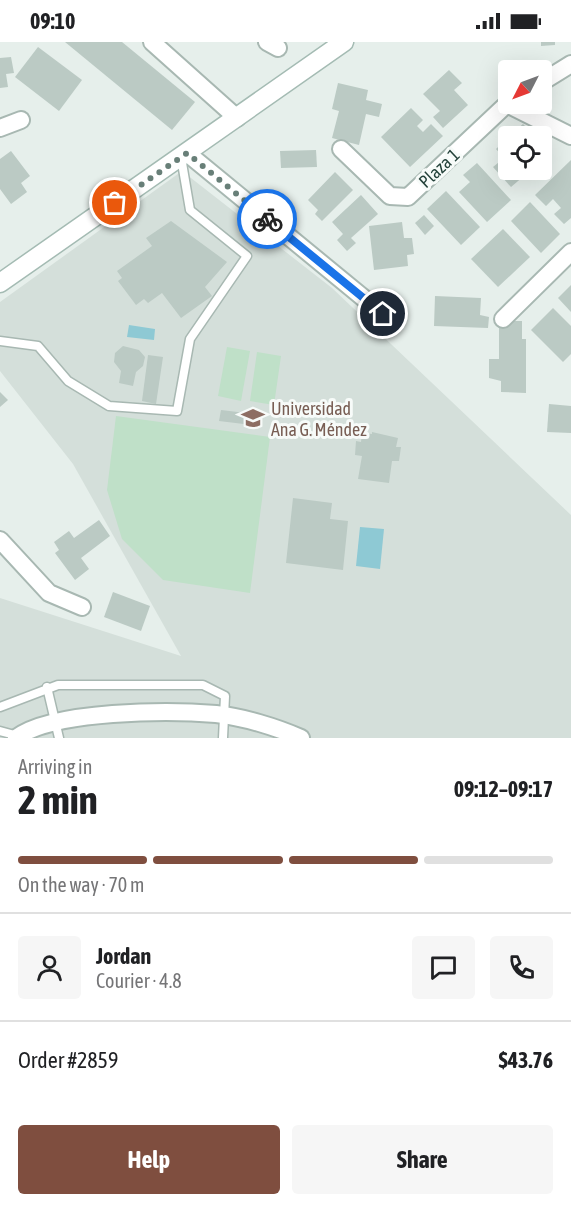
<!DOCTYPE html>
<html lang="en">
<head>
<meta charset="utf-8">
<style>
  :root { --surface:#fff; --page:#f6f6f6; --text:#202124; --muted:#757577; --line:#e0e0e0; --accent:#7f4e3f }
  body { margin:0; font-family:"Asap Condensed",sans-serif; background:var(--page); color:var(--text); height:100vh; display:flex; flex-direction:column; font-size:22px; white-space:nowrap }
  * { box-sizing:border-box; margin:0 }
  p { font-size:20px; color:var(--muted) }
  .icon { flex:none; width:33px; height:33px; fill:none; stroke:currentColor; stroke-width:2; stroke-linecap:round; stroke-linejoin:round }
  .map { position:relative; height:696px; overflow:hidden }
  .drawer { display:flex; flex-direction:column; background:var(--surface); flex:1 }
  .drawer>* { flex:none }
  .needle { width:39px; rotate:228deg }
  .controls { position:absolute; left:498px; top:18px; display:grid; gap:12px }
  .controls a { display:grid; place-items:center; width:54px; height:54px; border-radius:6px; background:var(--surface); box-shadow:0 6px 24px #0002; font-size:30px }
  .pin { position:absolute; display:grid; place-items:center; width:51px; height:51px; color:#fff; margin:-26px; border:3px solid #fff; border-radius:50%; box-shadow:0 2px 6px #0007 }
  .courier { position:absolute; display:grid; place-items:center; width:60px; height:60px; margin:-30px; border:4px solid #1a73e8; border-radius:50%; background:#fff; color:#222; box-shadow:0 2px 8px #0007 }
  .head em { font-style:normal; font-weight:700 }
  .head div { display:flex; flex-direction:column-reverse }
  .head { display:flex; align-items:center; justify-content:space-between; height:102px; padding:0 18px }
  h1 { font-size:39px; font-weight:700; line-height:45px }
  .bar { display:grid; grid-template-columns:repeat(4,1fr); gap:9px 6px; align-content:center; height:72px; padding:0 18px }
  .bar i { height:8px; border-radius:4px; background:var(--line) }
  .bar .active { background:var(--accent) }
  .bar p { grid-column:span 4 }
  .line { display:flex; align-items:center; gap:15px; padding:0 18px; border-top:2px solid var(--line) }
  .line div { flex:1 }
  .round { display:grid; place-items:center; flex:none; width:63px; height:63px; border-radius:6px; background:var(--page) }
  .button { display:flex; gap:12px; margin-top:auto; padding:12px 18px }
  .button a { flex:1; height:69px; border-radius:6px; background:var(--accent); color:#fff; font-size:24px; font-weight:700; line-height:69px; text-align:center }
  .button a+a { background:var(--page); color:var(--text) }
  .status { display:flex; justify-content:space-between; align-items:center; height:42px; padding:0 30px; background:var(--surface); direction:ltr }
  .status svg { height:16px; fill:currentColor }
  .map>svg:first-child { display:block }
  .built { fill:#d4dfda }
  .green { fill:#bfe0c8 }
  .water { fill:#8ec9d4 }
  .building { fill:#bbcac4 }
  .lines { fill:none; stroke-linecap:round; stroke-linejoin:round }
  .lane-casing { stroke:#a8b8b2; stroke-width:11 }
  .street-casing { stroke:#a8b8b2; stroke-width:20 }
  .secondary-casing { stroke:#a4bbb3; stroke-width:21 }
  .lane { stroke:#fff; stroke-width:8 }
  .street { stroke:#fff; stroke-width:16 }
  .secondary { stroke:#fff; stroke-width:18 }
  .done { stroke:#687f78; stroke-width:6; stroke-dasharray:0 10.8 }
  .route { stroke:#1a73e8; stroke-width:8 }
  .labels { text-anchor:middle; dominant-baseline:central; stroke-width:6; stroke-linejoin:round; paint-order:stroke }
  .street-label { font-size:18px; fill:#24423a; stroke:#f7fbf9 }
  .education-label { font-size:18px; fill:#785e54; stroke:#f7fbf9; text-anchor:start }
</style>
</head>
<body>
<div class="status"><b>09:10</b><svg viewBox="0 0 49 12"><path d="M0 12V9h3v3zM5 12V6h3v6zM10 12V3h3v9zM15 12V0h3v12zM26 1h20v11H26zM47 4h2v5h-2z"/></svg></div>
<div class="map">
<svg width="571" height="696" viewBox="0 0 571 696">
  <rect width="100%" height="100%" fill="#e6efeb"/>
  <polygon class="built" points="182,129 332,246 571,473 571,696 0,696 0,556 181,614 73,422 0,329 0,260"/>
  <g class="green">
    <polygon points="227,305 250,309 241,359 218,354"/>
    <polygon points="257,310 281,314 274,363 250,359"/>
    <polygon points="116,374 270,395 250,551 163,538 122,497 107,448"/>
  </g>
  <g class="water">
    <polygon points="129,283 155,287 154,298 127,295"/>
    <polygon points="360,485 384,487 380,527 356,524"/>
  </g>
  <g class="building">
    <polygon points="65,0 122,0 195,60 172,88"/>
    <polygon points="541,0 555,0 555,3 541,4"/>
    <polygon points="38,5 82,38 59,69 15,35"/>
    <polygon points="11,15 14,31 6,32 8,45 0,46 0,16"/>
    <polygon points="449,28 462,41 454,48 468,63 443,86 433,75 440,69 423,52"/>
    <polygon points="338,41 368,48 366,58 382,62 379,75 366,72 359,103 332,96 339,69 332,67"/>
    <polygon points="411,66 423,78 417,84 423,90 431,82 443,94 410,125 381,95"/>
    <polygon points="523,82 535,94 509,94"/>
    <polygon points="508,95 508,128 531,128 511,145 493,125 504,116 496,107"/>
    <polygon points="542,102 549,111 542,118"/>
    <polygon points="316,108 317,125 281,126 280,109"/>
    <polygon points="11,109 30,134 21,141 27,150 11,162 0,147 0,117"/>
    <polygon points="571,118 571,176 564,182 554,172 561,166 553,157 546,164 535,153"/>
    <polygon points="477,121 511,158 487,180 459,150 470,140 463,133"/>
    <polygon points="335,130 353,148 322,179 315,172 318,168 308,158"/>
    <polygon points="446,149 480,185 461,203 427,167"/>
    <polygon points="361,153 378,172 351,196 356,201 347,209 337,198 343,192 332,180"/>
    <polygon points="530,160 560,192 541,211 511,179"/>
    <polygon points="424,173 434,184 425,193 415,181"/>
    <polygon points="171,179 227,220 205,245 212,254 181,276 162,251 148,261 144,257 136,263 118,239 122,236 117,229 152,204 146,196"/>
    <polygon points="402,180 404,196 412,196 414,212 407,213 408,224 374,228 369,184"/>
    <polygon points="503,187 530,215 498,245 471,217"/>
    <polygon points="571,243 571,270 558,256"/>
    <polygon points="435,254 481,256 480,273 489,275 488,286 434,284"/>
    <polygon points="553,266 571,284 571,312 563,320 531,288"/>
    <polygon points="499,279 522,279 522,297 526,297 526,351 501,350 501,339 489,336 489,317 499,317"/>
    <polygon points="123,304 139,308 145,315 143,324 136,330 133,344 119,341 121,329 114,320 115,311"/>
    <polygon points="148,313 163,315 156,362 142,359"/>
    <polygon points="0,350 8,358 0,365"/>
    <polygon points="549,362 571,364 571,391 547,390"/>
    <polygon points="221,368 254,372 252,383 219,379"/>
    <polygon points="372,390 398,396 396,405 401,405 399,419 392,419 389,441 358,437 362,414 355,413 356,399 361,400 362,391 372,392"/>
    <polygon points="293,456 332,461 330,477 348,479 343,528 286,521"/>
    <polygon points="99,478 110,494 81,516 89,527 75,538 55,511 59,508 54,500 69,489 74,496"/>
    <polygon points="113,550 150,564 141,589 104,575"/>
  </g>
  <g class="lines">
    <g class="lane-casing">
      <g id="lane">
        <polyline points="0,299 38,304 68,339 109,364 177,369 190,297 247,214 190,168 181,115"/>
        <polyline points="47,645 59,696"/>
        <polyline points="0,665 58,643 203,643 225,654 223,696"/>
        <polyline points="0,689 11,692 17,696"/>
      </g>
    </g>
    <g class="street-casing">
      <g id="street">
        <polyline points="152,0 237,76"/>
        <polyline points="267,0 278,6"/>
        <polyline points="542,40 571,22"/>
        <polyline points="507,62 571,94"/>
        <polyline points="0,86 21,78"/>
        <polyline points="341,107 390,154 408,155 508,61"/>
        <polyline points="187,111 383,272"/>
        <polyline points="503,277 571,210"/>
        <polyline points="0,498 49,551 82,565"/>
        <path d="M16,696C53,668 170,668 216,672C243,675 276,685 301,696"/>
      </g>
    </g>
    <g class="secondary-casing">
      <polyline id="secondary" points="0,241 344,0"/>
    </g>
    <use href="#lane" class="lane"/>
    <use href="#street" class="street"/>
    <use href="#secondary" class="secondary"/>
  </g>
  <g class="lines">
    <polyline class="done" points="115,161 187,111 267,177"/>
    <polyline class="route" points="267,177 383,272"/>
  </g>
  <defs>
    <g id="university-bare" transform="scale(1.8)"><path d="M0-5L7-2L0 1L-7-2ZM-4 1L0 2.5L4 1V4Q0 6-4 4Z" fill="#8d6e63" stroke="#f7fbf9" stroke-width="2.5" paint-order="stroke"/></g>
  </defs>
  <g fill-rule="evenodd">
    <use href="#university-bare" x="253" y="376"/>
  </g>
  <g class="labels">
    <g class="street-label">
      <text transform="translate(439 126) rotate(-43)">Plaza 1</text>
    </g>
    <g class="education-label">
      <text x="271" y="366">Universidad<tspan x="271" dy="21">Ana G. Méndez</tspan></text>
    </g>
  </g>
</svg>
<div class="controls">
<a><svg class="needle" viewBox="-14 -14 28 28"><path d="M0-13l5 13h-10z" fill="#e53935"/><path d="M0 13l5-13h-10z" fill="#757577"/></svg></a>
<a><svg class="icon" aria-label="locate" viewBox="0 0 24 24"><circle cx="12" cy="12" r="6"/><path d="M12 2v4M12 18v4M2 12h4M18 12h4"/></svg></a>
</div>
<div class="pin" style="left:115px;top:161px;background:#ea580c"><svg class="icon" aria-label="bag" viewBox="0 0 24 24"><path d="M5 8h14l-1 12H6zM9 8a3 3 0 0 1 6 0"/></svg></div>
<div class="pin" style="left:383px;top:272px;background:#1f2937"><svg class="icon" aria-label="home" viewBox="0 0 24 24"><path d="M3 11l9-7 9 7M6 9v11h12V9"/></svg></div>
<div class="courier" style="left:267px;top:177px"><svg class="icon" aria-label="bike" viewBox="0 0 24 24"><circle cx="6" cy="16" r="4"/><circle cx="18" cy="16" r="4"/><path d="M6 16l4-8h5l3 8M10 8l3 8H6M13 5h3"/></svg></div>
</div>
<section class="drawer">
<div class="head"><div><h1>2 min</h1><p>Arriving in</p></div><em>09:12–09:17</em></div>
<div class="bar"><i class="active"></i><i class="active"></i><i class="active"></i><i></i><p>On the way · 70 m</p></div>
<div class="line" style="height:108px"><a class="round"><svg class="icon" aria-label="person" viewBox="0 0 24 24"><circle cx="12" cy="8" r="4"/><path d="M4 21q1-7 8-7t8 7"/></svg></a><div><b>Jordan</b><p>Courier · 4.8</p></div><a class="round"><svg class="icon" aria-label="chat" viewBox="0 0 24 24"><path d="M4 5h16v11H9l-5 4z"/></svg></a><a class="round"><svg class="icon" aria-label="phone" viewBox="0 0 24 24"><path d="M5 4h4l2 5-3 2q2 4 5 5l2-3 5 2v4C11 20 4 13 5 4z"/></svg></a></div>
<div class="line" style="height:78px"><div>Order #2859</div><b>$43.76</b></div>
<div class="button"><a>Help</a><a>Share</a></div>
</section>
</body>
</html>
